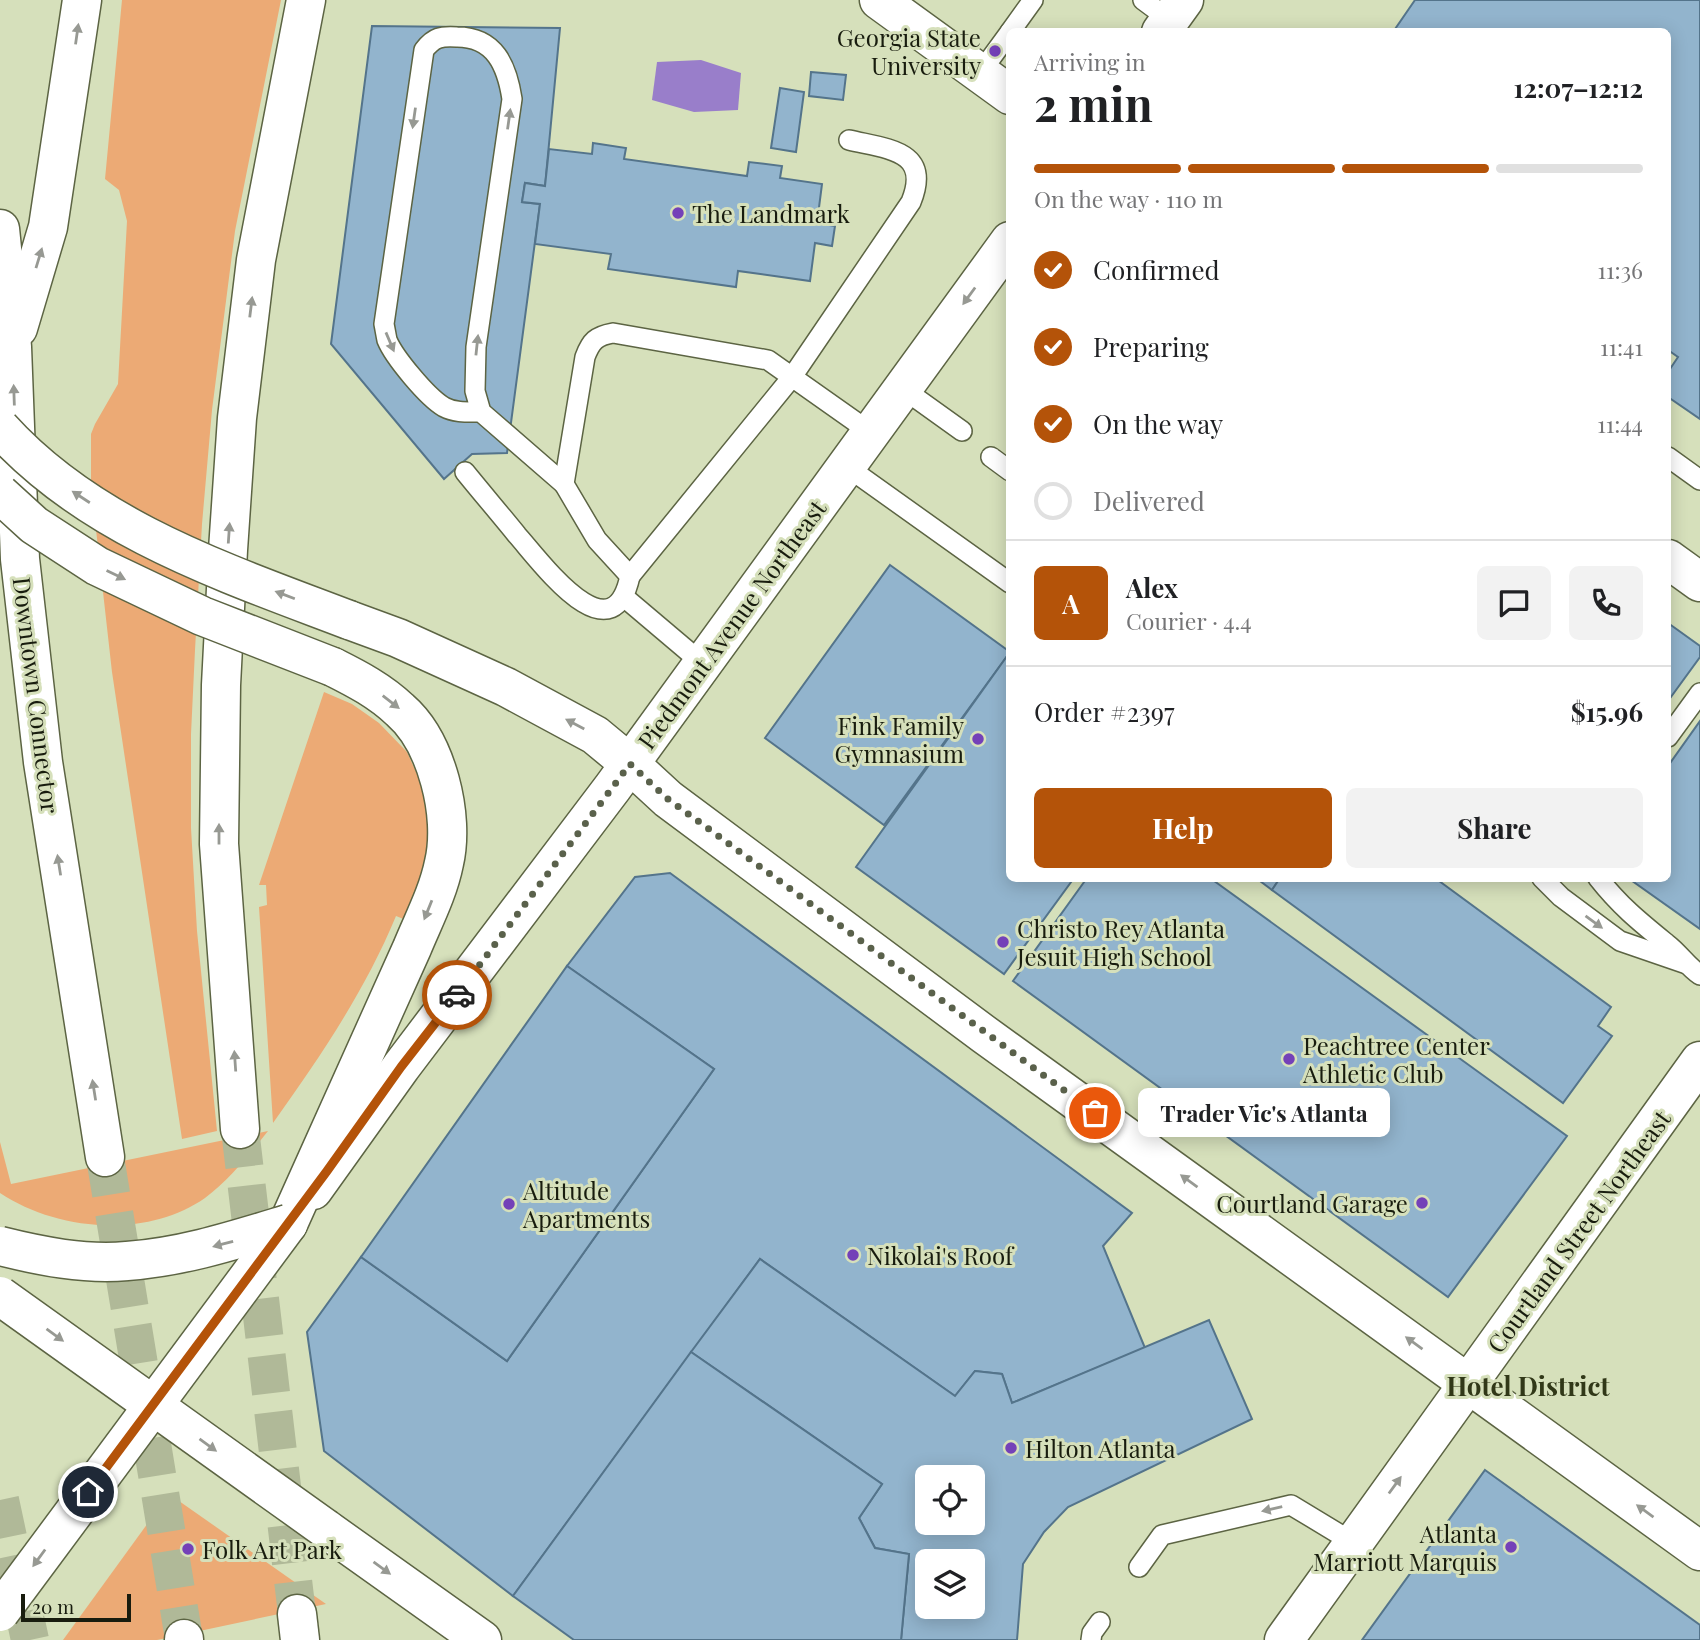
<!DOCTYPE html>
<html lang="en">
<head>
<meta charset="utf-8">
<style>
  :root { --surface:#fff; --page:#f2f2f2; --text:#202124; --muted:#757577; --line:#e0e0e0; --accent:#b45309 }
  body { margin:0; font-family:"Playfair Display",serif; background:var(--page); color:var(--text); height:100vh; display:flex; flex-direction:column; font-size:26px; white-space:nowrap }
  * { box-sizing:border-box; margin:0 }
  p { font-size:23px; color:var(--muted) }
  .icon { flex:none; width:38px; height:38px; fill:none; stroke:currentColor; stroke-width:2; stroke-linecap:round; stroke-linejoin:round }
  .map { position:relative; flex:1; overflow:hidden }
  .panel { position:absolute; left:1006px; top:28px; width:665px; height:854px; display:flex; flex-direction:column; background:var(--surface); border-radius:10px; box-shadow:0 4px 18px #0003 }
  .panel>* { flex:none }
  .tools { position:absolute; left:915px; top:1465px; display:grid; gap:14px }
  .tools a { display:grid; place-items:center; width:70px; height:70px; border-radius:10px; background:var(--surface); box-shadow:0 4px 18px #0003; font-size:35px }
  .scale { position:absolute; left:21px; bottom:18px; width:110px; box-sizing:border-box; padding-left:7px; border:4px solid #181c0e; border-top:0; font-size:19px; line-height:24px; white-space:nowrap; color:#181c0e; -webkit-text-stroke:5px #d6e0bb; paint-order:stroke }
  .pin { position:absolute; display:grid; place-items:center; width:60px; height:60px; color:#fff; margin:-30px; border:4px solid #fff; border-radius:50%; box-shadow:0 2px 7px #0007 }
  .courier { position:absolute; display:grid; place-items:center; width:70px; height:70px; margin:-35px; border:5px solid #b45309; border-radius:50%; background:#fff; color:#222; box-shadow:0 2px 9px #0007 }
  .bubble { position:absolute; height:49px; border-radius:10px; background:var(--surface); box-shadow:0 4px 18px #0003; font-size:23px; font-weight:700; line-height:49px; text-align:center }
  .headline em { font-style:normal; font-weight:700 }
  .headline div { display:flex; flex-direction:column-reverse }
  .headline { display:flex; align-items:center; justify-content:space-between; height:119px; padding:0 28px }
  h1 { font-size:46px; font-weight:700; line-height:52px }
  .bar { display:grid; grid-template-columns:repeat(4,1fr); gap:10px 7px; align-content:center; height:84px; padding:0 28px }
  .bar i { height:9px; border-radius:5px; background:var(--line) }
  .bar .current { background:var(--accent) }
  .bar p { grid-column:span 4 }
  .line { display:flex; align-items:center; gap:18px; padding:0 28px; border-top:2px solid var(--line) }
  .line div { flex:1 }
  .round { display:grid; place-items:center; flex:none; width:74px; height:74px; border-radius:10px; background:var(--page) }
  ol { padding:0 28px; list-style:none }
  li { display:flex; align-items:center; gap:21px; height:77px }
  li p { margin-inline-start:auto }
  li .icon { padding:7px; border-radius:50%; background:var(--accent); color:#fff; stroke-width:4 }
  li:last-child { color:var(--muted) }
  li i { width:38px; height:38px; border:4px solid var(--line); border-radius:50% }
  .primary-button { display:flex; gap:14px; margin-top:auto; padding:14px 28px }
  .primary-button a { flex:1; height:80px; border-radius:10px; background:var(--accent); color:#fff; font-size:28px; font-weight:700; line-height:80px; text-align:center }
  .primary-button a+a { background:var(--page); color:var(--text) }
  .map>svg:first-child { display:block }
  .green { fill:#ecaa75 }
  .water { fill:#997eca }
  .building { fill:#92b4cd; stroke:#54748b; stroke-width:2; fill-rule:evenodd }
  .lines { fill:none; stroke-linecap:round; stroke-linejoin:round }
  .highway-tunnel { stroke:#b0b998; stroke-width:38; stroke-dasharray:38 19; stroke-linecap:butt }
  .lane-casing { stroke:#5c6443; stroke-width:22 }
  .secondary-casing { stroke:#5c6443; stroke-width:41 }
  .highway-casing { stroke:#5c6443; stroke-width:41 }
  .lane { stroke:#fff; stroke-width:19 }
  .secondary { stroke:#fff; stroke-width:38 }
  .highway { stroke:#fff; stroke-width:38 }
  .secondary-bridge-casing { stroke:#5c6443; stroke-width:41; stroke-linecap:butt }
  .highway-bridge-casing { stroke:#5c6443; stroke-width:41; stroke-linecap:butt }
  .secondary-bridge { stroke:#fff; stroke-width:38 }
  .highway-bridge { stroke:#fff; stroke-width:38 }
  .oneway { fill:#979993 }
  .done { stroke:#5a614b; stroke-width:7; stroke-dasharray:0 12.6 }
  .route { stroke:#b45309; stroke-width:9 }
  .poi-dot { fill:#7441b8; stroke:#d6e0bb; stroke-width:2.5 }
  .labels { text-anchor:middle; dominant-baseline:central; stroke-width:6; stroke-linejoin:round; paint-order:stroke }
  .poi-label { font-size:24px; fill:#181c0e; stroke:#d6e0bb; text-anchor:start }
  .street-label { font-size:24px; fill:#181c0e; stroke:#d6e0bb }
  .neighbourhood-label { font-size:26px; font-weight:bold; fill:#313818; stroke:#d6e0bb }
</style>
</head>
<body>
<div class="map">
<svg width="1700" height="1640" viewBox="0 0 1700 1640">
  <rect width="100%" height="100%" fill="#d6e0bb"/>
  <g class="green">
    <polygon points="122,0 281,0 235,231 212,410 202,524 195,650 191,734 191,828 197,931 217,1131 182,1139 112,672 91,485 91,434 95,424 118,384 127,221 119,190 105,179"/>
    <path d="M324,692L352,704L379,723L407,752L421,783L429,816L430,840L411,922L396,916C365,991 320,1057 273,1123L259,907L267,905L266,885H259Z"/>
    <path d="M268,1131C249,1155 230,1179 205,1198C146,1239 57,1231 0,1193V1142L11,1184Z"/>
    <polygon points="169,1494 326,1604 157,1640 63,1640"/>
  </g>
  <polygon class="water" points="701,60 741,73 738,110 694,112 652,100 657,62"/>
  <g class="building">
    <polygon points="1415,0 1700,0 1700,419 1668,397 1668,372 1678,357 1668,350 1668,32 1393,32"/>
    <polygon points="372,26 560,28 545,186 525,183 522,202 540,204 507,453 472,454 444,479 331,344"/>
    <polygon points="811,72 846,75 843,100 809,96"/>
    <polygon points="780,88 804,92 796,152 771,148"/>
    <polygon points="593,143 626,148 624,159 747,176 749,162 782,166 780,178 822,184 817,223 835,226 832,246 815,243 810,281 738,271 736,287 608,269 611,254 535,244 540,204 522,202 525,183 545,186 549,149 592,154"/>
    <polygon points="890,565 1010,652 884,825 765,738"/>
    <polygon points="1668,623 1700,646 1700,657 1668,701"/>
    <polygon points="1010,652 1010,878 1074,878 1004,974 856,867"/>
    <polygon points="1700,721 1700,929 1628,878 1668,878 1668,766"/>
    <polygon points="670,873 1132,1213 1103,1246 1145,1348 1012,1403 1002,1374 975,1371 955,1396 760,1259 513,1596 324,1451 307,1332 361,1257 507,1361 714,1069 567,966 635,877"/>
    <polygon points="1087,878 1210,878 1567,1136 1448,1297 1013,981"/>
    <polygon points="1256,878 1280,878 1272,890"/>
    <polygon points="1280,878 1435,878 1611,1007 1598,1026 1612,1036 1563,1103 1272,890"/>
    <polygon points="567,966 714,1069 507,1361 361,1257"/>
    <path d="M760,1259L955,1396L975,1371L1002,1374L1012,1403L1209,1320L1252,1419L1068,1507L1044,1532L1023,1564L1017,1640H901L909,1554L875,1548L859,1518L882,1484L691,1352ZM928,1477H973V1522H928ZM928,1561H973V1606H928Z"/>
    <polygon points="691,1352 882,1484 859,1518 875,1548 909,1554 901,1640 574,1640 513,1596"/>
    <polygon points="1485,1470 1700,1625 1700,1640 1362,1640"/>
  </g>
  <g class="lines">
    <g class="highway-tunnel">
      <polyline points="240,1129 297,1614"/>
      <polyline points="105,1157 184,1639"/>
      <polyline points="0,1500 30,1640"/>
    </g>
    <g class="lane-casing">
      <g id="lane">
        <polyline points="1143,0 1170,20"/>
        <polyline points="1010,32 1033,0"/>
        <polyline points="980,73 1010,32"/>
        <path d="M849,140C887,149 932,150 911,202L792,377L630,576L597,540L564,484L585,357C591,341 596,336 613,333L768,360L870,432"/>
        <polyline points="902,388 962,431"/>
        <path d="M481,412C468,412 455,413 444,407C427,397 394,357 387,340C386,335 385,329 384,324L424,50C434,37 441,36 457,37C495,37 507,66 512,99L476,347L475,391L481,412L564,484"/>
        <polyline points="991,457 1010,471"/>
        <polyline points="1668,457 1700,480"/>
        <polyline points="846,466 1010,583"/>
        <path d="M465,472C482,493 500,514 517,535C541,562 612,660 630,576"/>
        <polyline points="624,597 702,663"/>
        <polyline points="1668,737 1700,693"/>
        <polyline points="1542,878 1561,897 1620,941 1684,963"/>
        <path d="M1598,878C1620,906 1640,922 1667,944C1679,953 1687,966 1700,975"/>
        <polyline points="1139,1567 1162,1535 1291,1505 1354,1543"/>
        <polyline points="1091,1640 1092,1633 1100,1622"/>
      </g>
    </g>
    <g class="secondary-casing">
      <g id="secondary">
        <polyline points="879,0 1010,95"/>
        <polyline points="1161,32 1184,0"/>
        <polyline points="1668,559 1700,582"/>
        <polyline points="630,764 668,799 985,1035 1700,1551"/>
        <polyline points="313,1190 401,1067 613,787 1010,241"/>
        <polyline points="326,1529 482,1640"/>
        <polyline points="1284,1640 1700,1061"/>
      </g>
    </g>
    <g class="highway-casing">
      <g id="highway">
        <polyline points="0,229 12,347 20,559 43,762 105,1157"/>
        <polyline points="18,328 48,227 82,0"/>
        <polyline points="349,620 398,638 506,687 595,735 630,764"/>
        <polyline points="240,1129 219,844 221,685 228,550 237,418 256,260 306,0"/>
        <path d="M288,1224L412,948C423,921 438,893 444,863C455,816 437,742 400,710C380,691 357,679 333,667"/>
        <polyline points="297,1614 300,1640"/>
        <polyline points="184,1639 184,1640"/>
      </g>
    </g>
    <use href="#lane" class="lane"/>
    <use href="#secondary" class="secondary"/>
    <use href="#highway" class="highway"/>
    <g class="secondary-bridge-casing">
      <g id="secondary-bridge">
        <path d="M0,1246C40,1256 85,1265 127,1261C183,1257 235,1240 288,1224"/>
        <polyline points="0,1296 326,1529"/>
        <polyline points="0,1612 288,1224"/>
      </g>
    </g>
    <g class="highway-bridge-casing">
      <g id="highway-bridge">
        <path d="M0,428C91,529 226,573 349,620"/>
        <polyline points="0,494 34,525 97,566 202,616 333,667"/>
      </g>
    </g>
    <use href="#secondary-bridge" class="secondary-bridge"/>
    <use href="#highway-bridge" class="highway-bridge"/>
  </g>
  <defs><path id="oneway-solid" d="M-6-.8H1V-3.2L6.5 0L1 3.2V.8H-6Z" transform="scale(1.75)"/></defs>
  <g class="oneway">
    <use href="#oneway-solid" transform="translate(77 34) rotate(-82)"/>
    <use href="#oneway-solid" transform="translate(414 118) rotate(98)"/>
    <use href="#oneway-solid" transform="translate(509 119) rotate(-82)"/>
    <use href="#oneway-solid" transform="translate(39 258) rotate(-73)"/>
    <use href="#oneway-solid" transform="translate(969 296) rotate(126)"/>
    <use href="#oneway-solid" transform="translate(251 307) rotate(-83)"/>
    <use href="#oneway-solid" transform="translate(390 342) rotate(67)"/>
    <use href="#oneway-solid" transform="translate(477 345) rotate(-84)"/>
    <use href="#oneway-solid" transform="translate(14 395) rotate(-92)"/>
    <use href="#oneway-solid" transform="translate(81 497) rotate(-147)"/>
    <use href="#oneway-solid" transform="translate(229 533) rotate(-86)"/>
    <use href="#oneway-solid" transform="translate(116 575) rotate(26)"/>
    <use href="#oneway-solid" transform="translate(285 595) rotate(-159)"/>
    <use href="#oneway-solid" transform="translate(391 702) rotate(38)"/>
    <use href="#oneway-solid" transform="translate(575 724) rotate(-152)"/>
    <use href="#oneway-solid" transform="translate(219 834) rotate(-90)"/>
    <use href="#oneway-solid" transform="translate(59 865) rotate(-99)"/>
    <use href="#oneway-solid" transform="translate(428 910) rotate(112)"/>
    <use href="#oneway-solid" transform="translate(1594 922) rotate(36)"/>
    <use href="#oneway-solid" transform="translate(235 1061) rotate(-94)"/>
    <use href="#oneway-solid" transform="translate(94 1090) rotate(-99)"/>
    <use href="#oneway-solid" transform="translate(1189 1181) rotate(-144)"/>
    <use href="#oneway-solid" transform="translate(223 1244) rotate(165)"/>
    <use href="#oneway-solid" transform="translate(55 1335) rotate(36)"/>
    <use href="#oneway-solid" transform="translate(1414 1343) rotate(-144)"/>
    <use href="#oneway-solid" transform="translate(208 1445) rotate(36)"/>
    <use href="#oneway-solid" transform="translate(1395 1485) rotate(-54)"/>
    <use href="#oneway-solid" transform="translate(1272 1509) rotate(167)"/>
    <use href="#oneway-solid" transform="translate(1645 1511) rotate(-144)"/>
    <use href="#oneway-solid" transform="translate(39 1558) rotate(126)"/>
    <use href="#oneway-solid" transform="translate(382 1568) rotate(36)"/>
  </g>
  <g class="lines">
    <polyline class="done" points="457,995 630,764 668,799 1095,1113"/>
    <polyline class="route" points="88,1492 327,1171 401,1067 457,995"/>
  </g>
  <g class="poi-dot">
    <circle cx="995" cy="51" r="7"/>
    <circle cx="678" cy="213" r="7"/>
    <circle cx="978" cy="739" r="7"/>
    <circle cx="1003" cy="942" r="7"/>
    <circle cx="1289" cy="1059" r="7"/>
    <circle cx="1422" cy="1203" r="7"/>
    <circle cx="509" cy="1204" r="7"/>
    <circle cx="853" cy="1255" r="7"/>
    <circle cx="1011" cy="1448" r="7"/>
    <circle cx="1511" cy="1547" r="7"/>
    <circle cx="188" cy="1549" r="7"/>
  </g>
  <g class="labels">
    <g class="poi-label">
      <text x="981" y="37" text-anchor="end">Georgia State<tspan x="981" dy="28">University</tspan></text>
      <text x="692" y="213">The Landmark</text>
      <text x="964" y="725" text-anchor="end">Fink Family<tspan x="964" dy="28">Gymnasium</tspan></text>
      <text x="1017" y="928">Christo Rey Atlanta<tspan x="1017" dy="28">Jesuit High School</tspan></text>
      <text x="1303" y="1045">Peachtree Center<tspan x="1303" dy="28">Athletic Club</tspan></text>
      <text x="523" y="1190">Altitude<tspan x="523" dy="28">Apartments</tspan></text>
      <text x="1408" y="1203" text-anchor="end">Courtland Garage</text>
      <text x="867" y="1255">Nikolai's Roof</text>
      <text x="1025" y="1448">Hilton Atlanta</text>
      <text x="1497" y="1533" text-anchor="end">Atlanta<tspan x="1497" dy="28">Marriott Marquis</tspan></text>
      <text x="202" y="1549">Folk Art Park</text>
    </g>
    <g class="street-label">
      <text transform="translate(731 624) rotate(-54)">Piedmont Avenue Northeast</text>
      <text transform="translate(37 695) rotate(83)">Downtown Connector</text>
      <text transform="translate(1578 1231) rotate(-54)">Courtland Street Northeast</text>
    </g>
    <g class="neighbourhood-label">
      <text x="1528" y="1385">Hotel District</text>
    </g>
  </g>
</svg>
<div class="tools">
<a><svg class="icon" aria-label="locate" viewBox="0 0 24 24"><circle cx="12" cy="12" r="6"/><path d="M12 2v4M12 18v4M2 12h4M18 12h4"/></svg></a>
<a><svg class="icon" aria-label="layers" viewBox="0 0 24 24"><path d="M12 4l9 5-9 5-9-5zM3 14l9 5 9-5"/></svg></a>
</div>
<div class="scale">20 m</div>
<div class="pin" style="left:1095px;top:1113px;background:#ea580c"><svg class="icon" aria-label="bag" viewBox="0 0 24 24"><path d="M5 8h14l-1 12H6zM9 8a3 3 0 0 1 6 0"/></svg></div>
<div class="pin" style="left:88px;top:1492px;background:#1f2937"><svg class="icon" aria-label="home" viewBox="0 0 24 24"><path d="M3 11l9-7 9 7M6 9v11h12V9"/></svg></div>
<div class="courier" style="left:457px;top:995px"><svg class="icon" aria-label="car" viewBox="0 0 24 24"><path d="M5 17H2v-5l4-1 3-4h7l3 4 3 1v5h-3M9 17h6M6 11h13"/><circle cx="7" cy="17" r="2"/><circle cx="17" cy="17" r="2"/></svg></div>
<div class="bubble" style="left:1138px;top:1088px;width:252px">Trader Vic's Atlanta</div>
<section class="panel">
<div class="headline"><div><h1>2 min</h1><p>Arriving in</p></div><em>12:07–12:12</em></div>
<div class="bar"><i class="current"></i><i class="current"></i><i class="current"></i><i></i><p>On the way · 110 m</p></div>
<ol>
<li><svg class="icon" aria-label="check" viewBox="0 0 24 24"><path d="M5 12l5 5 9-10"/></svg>Confirmed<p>11:36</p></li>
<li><svg class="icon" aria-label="check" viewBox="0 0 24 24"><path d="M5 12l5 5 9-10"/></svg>Preparing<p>11:41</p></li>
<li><svg class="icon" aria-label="check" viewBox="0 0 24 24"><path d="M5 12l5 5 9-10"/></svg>On the way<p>11:44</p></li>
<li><i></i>Delivered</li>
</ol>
<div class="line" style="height:126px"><b class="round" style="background:var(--accent);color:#fff">A</b><div><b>Alex</b><p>Courier · 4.4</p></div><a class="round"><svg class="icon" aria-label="chat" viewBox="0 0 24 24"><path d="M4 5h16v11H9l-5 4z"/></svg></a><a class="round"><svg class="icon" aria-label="phone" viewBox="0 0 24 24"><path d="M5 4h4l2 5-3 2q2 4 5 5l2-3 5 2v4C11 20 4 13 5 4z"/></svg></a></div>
<div class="line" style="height:91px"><div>Order #2397</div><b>$15.96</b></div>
<div class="primary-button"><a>Help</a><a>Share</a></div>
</section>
</div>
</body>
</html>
